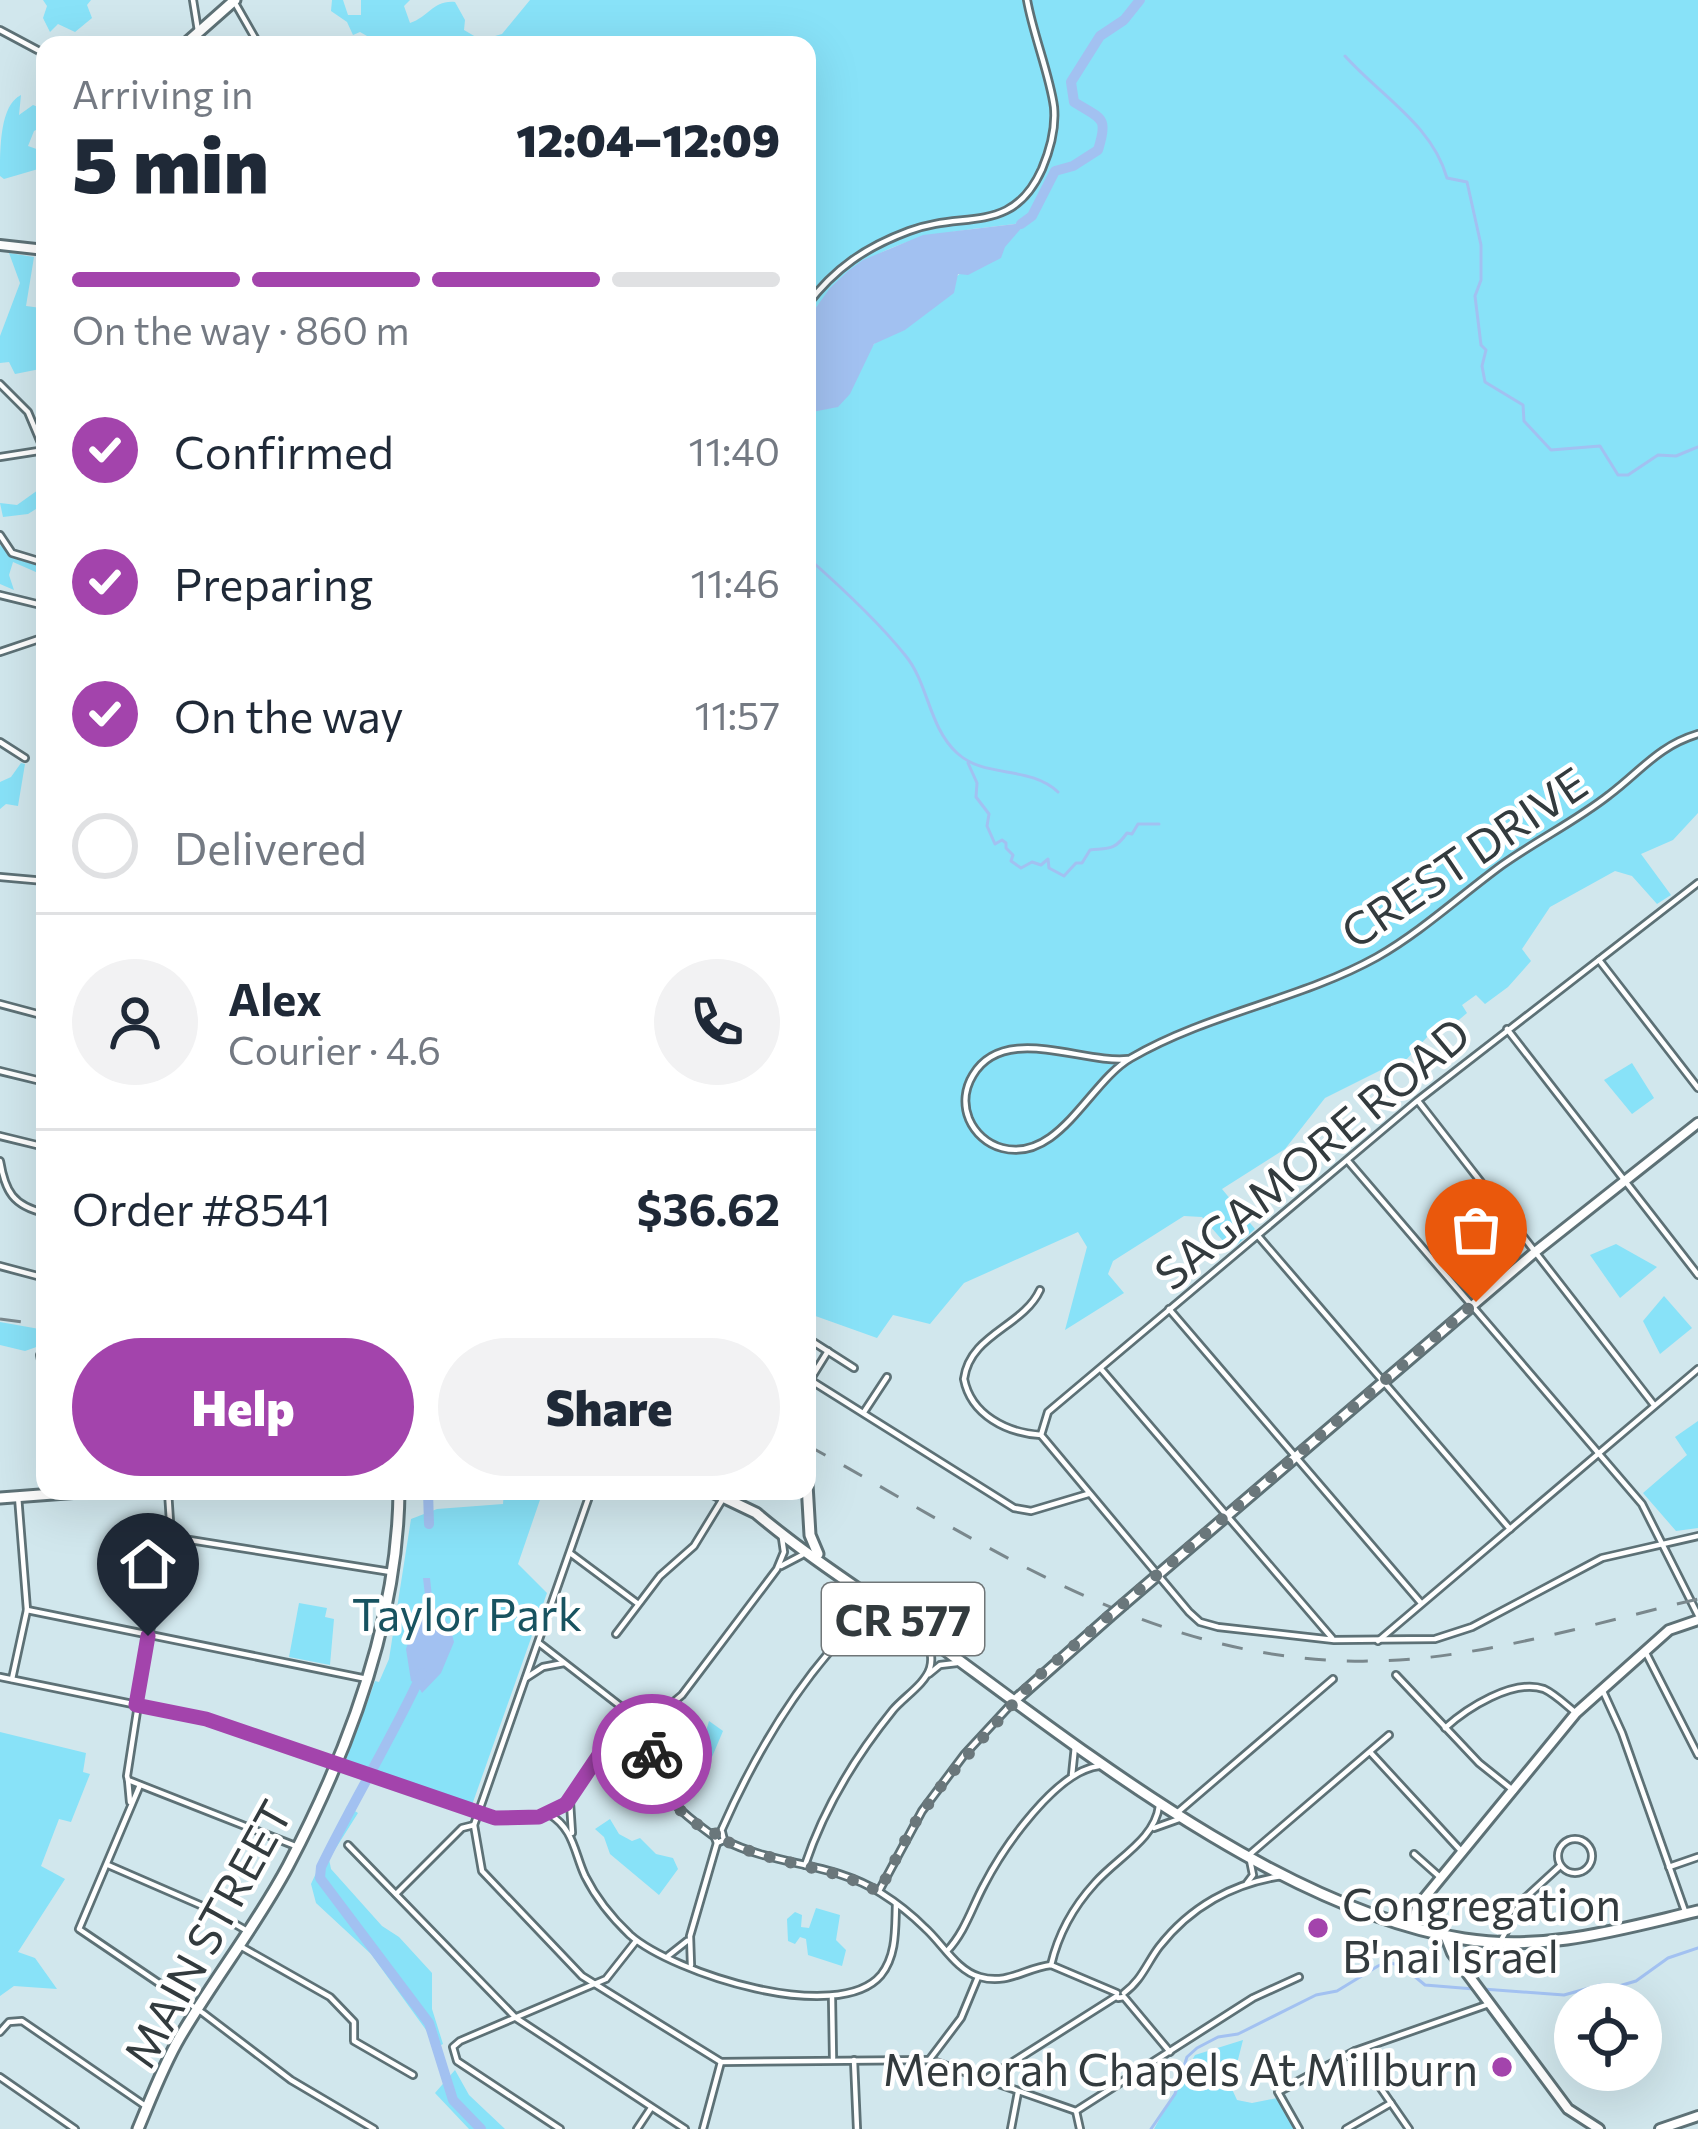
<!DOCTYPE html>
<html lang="en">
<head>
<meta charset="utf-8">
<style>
  :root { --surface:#fff; --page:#f2f2f3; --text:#1f2937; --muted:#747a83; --line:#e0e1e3; --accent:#a344ac }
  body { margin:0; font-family:Commissioner,sans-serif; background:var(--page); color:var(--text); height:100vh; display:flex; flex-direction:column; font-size:45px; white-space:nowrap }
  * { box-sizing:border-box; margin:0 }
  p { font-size:39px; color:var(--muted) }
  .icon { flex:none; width:66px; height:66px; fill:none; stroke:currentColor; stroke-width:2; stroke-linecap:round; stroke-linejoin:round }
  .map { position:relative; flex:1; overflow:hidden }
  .panel { position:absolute; left:36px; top:36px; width:780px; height:1464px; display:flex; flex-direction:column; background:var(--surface); border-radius:24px; box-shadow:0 12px 48px #0002 }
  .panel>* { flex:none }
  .tools { position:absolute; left:1554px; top:1983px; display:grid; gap:24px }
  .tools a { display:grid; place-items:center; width:108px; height:108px; border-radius:50%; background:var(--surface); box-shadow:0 12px 48px #0002; font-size:60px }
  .pin { position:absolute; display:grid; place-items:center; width:102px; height:102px; color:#fff; margin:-123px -51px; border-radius:50% 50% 50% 0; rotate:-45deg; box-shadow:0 0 12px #0007 }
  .pin .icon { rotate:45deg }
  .courier { position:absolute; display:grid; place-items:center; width:120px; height:120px; margin:-60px; border:9px solid #a344ac; border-radius:50%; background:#fff; color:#222; box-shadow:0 3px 15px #0007 }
  .headline em { font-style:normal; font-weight:800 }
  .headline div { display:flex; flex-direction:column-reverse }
  .headline { display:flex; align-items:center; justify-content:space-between; height:204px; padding:0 36px }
  h1 { font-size:78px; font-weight:800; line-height:90px }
  .bar { display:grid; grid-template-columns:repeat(4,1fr); gap:18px 12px; align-content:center; height:144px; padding:0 36px }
  .bar i { height:15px; border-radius:9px; background:var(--line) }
  .bar .current { background:var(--accent) }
  .bar p { grid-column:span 4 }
  .line { display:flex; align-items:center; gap:30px; padding:0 36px; border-top:3px solid var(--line) }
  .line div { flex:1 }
  .round { display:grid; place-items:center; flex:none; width:126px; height:126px; border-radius:63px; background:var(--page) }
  ol { padding:0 36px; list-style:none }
  li { display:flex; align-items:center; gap:36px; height:132px }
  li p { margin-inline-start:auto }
  li .icon { padding:12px; border-radius:50%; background:var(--accent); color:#fff; stroke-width:4 }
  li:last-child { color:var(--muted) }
  li i { width:66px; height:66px; border:6px solid var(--line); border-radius:50% }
  .action { display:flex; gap:24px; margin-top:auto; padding:24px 36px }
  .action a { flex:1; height:138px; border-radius:72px; background:var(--accent); color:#fff; font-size:48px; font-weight:800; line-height:138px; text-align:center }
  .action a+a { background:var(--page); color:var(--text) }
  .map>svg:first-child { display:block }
  .green { fill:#88e2f8 }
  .water { fill:#a2c1f1 }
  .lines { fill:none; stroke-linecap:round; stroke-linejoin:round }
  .stream { stroke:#a2c1f1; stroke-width:3 }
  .river { stroke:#a2c1f1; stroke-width:10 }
  .street-casing { stroke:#5d7176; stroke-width:10 }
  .secondary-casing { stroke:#5d7176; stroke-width:14 }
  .primary-casing { stroke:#5d7176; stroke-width:15 }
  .street { stroke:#fff; stroke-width:4.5 }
  .secondary { stroke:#fff; stroke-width:8 }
  .primary { stroke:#fff; stroke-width:9 }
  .rail { stroke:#7a888d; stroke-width:3; stroke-dasharray:21 21; stroke-linecap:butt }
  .secondary-bridge-casing { stroke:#5d7176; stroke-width:14; stroke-linecap:butt }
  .secondary-bridge { stroke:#fff; stroke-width:8 }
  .done { stroke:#6a777b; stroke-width:12; stroke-dasharray:0 21.6 }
  .route { stroke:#a344ac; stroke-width:15 }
  .poi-dot { fill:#a344ac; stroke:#fff; stroke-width:4.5 }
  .labels { text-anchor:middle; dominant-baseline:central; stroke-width:9; stroke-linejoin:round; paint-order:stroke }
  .shield { fill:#fff; stroke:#707678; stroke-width:3 }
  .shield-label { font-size:42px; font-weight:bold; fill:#333b3e }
  .street-label { font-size:45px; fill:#333b3e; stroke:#fff }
  .park-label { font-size:45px; fill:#185360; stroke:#fff }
  .poi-label { font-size:45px; fill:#333b3e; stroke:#fff; text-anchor:start }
</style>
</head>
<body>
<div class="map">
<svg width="1698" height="2129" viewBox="0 0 1698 2129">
  <rect width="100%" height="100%" fill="#d1e7ed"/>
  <g class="green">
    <polygon points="43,0 91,0 87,5 92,18 75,32 58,24 50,32 43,18 47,6"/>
    <path d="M332,0H343L348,15H361V0H410L404,6L410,23C429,17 433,0 455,2L465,20L464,30L481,40L502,34L530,0H1698V813L1673,840L1641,854L1671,895L1657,904L1632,876L1615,871L1550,907L1522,949L1531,961L1508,987L1485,1004L1476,995L1462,1005L1467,1013L1447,1030L1440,1023L1393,1074L1387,1067L1325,1098L1285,1149L1222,1189L1255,1229L1231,1250L1202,1217L1184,1216L1113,1261L1108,1274L1124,1293L1065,1330L1087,1247L1078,1232L964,1283L930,1324L893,1315L877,1338L807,1313V413L829,406L874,344L1028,218L1015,224C921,235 866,238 807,320V45H383L360,32L353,35L347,22L331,11Z"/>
    <path d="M21,95L19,115L33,105L43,109L44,126L34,131L28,146L45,152V167L4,179L0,176C0,147 0,105 21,95Z"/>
    <polygon points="9,253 34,257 26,306 41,308 45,321 45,368 15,374 9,362 0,363 0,336 20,283"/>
    <polygon points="38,490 45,494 45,516 36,509 28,514 3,517 0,503 17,505"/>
    <polygon points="0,545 16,558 45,567 45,576 13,562 9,575 14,590 0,584"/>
    <polygon points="21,763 25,764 18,806 6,804 0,809 0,782 11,777"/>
    <polygon points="1632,1063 1654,1098 1632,1114 1604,1080"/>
    <polygon points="1616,1244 1657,1267 1620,1298 1590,1255"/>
    <polygon points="1664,1296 1692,1328 1660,1354 1643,1321"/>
    <polygon points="0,1322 45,1330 45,1344 25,1351 0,1345"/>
    <polygon points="1698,1421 1698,1528 1676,1531 1643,1493 1687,1455 1675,1437"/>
    <polygon points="504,1491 543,1491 518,1564 547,1593 472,1805 346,1760 375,1681 379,1682 389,1659 411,1519 437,1509 503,1504"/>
    <polygon points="299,1603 327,1608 325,1617 334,1619 330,1665 289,1657"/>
    <polygon points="709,1721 723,1731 704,1776 693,1775"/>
    <polygon points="0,1732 86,1753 83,1772 90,1774 71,1822 59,1819 41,1866 65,1879 18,1952 35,1958 57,1989 14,1986 0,1996"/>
    <polygon points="347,1806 358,1813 329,1859 331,1869 382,1926 399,1937 432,1973 432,2009 443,2044 433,2049 429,2034 371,1954 316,1903 311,1884"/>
    <polygon points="610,1819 619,1834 632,1841 640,1838 656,1854 673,1858 678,1869 659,1895 610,1854 604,1837 595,1829"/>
    <polygon points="816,1908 840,1915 836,1940 846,1950 842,1966 808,1955 806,1939 800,1937 795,1944 788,1941 787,1919 795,1912 802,1915 801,1927 809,1928"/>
    <polygon points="1243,2040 1231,2087 1237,2100 1252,2103 1277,2098 1295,2129 1154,2129 1195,2055"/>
    <polygon points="455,2070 469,2095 505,2129 469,2129 435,2093"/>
  </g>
  <g class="water">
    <polygon points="1032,216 1005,247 1001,258 968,275 958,274 954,293 905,330 874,344 850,394 838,407 807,413 807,320 830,288 848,271 863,260 923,235 1015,224"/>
    <polygon points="423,1578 430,1578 433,1606 450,1626 454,1642 441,1673 422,1693 417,1684 411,1681 406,1649 411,1634 422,1620 425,1595"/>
  </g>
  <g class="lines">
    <g class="stream">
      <path d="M1345,56C1382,97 1432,125 1447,178L1467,182L1481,245V280L1475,296L1481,345L1486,350L1482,366L1485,382L1523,405L1524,421L1551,450L1600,446L1618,475H1628L1658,455L1676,456L1698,447"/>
      <path d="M807,557C841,587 877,620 905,655C929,684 928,726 957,753C985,779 1030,765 1058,792"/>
      <path d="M968,763L977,783L976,797L989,814L987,826L995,844L1002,840L1006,843V848L1013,855L1011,861L1021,868L1032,862L1041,865L1048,859L1049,868L1064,876L1076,863H1082L1090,850C1109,848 1114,851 1127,833L1132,834L1138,824H1159"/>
      <polyline points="1483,1989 1564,1995 1600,1985 1619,1986 1636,1981 1668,1958 1698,1948"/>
      <polyline points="1151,2129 1175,2094 1187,2057 1197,2048 1218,2037 1238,2034 1316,1995 1337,1991 1378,1966 1387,1962 1402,1966 1425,1985 1474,1989"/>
    </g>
    <g class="river">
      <path d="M1021,224L1032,216L1055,171L1073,166L1098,150C1109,116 1101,119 1074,102L1071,82L1100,36L1124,20L1140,0"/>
      <polyline points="428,1491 429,1524"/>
      <path d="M422,1673C391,1740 353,1801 321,1867L320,1878L429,2023L453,2100L481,2129"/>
    </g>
    <g class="street-casing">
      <g id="street">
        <polyline points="193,0 198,31"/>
        <polyline points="235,3 259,45"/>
        <polyline points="0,30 45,54"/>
        <polyline points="135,45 140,41 148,45"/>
        <path d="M807,305C835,268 866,247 909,231C964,210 1012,236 1042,169C1050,150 1056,128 1054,107C1050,76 1033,34 1027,0"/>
        <polyline points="0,384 28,412 44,450"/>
        <polyline points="0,457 45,450"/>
        <polyline points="0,535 12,553 45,563"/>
        <polyline points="0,595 45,606"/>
        <polyline points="0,652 45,637"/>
        <polyline points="0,742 25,758"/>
        <polyline points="0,877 45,881"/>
        <polyline points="1698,883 1417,1101 1048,1412 1041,1435 1189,1612 1200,1622 1218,1627 1334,1640 1435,1639 1472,1627 1602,1558 1698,1536"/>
        <polyline points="1599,960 1698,1088"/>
        <polyline points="0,1004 45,1016"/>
        <polyline points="1507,1029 1698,1275"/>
        <path d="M1128,1059C1082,1064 1004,1023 973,1075C965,1088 963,1104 969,1119C975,1133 987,1144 1002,1148C1059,1163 1090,1081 1131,1058C1208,1013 1300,1000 1377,957C1421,932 1461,895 1502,865C1537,840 1576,821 1609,795C1641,771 1658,746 1698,734"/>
        <polyline points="0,1071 45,1082"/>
        <polyline points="1418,1101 1654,1405"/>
        <polyline points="0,1136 45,1147"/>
        <path d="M0,1161C5,1191 13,1206 45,1213"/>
        <polyline points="1348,1161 1642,1504 1698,1615"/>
        <polyline points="1259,1237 1510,1529"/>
        <polyline points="0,1266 45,1278"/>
        <path d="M1040,1290C1023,1327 970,1334 964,1379C971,1415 1007,1433 1041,1435"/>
        <polyline points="1169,1309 1421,1603"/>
        <polyline points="807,1338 854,1368"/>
        <polyline points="40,1355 45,1380"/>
        <polyline points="1101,1369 1332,1638"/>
        <polyline points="807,1378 1014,1508 1031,1511 1088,1494"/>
        <polyline points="810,1380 828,1351"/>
        <polyline points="864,1412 887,1377"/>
        <polyline points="168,1491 171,1537 148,1640 127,1776 128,1780 298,1847"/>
        <polyline points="591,1491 474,1825 482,1871 582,1976 721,2062 930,2060 1076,2111 1253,1998 1299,1977"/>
        <polyline points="171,1537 391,1572"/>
        <polyline points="570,1553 637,1603"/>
        <polyline points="781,1566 802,1555"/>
        <polyline points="27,1610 367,1679"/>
        <polyline points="859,1617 882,1610"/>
        <polyline points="616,1634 660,1576 694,1546 724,1497"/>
        <polyline points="1378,1641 1698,1369"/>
        <polyline points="539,1643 628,1712 646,1719"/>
        <polyline points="1646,1653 1698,1755"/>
        <polyline points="929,1674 940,1665 957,1663"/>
        <polyline points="1396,1675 1479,1763 1514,1791"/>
        <path d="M0,1677L206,1719L477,1813C572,1841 581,1774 628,1712"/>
        <polyline points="526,1678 543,1667 564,1663"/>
        <polyline points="12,1679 27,1610 18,1496"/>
        <polyline points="1602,1689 1622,1733 1686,1914"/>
        <circle cx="653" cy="1720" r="7"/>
        <polyline points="658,1715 682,1695 777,1569 784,1552 782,1538"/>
        <path d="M653,1727C653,1786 664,1800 712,1835"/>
        <path d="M1445,1728C1466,1709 1513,1678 1544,1689C1555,1694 1566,1705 1576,1713"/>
        <polyline points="1370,1752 1463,1853"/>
        <polyline points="1072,1775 1075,1746"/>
        <polyline points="128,1780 130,1802"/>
        <polyline points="140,1785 79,1929 203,2013 291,2080 374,2129"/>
        <polyline points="570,1802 572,1833"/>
        <polyline points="1178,1812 1333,1679"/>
        <path d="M549,1814C574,1829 574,1852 585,1876C596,1898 612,1918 630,1935C673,1973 838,2026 881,1975C897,1955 895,1928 896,1904"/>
        <polyline points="1154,1828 1182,1818"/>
        <path d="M722,1829C751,1763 784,1705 830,1651C846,1632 861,1620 861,1594"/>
        <circle cx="1575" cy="1856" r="17"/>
        <path d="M724,1840L722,1832L713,1833L717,1843L724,1840C774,1866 833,1862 881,1893C897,1903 912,1915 925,1928C942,1943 957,1971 980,1977C1008,1985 1025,1968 1051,1965L1117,1993"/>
        <polyline points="348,1845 516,2018 685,2129"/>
        <polyline points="1414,1854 1441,1878"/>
        <polyline points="108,1865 207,1908 249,1932"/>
        <path d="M805,1865C824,1808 855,1757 893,1710C904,1697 925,1684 930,1668C933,1658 930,1650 927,1640"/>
        <polyline points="1669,1867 1698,1857"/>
        <polyline points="1247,1883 1253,1875 1249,1855 1389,1735"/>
        <polyline points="879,1891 922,1811 964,1755 1014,1701"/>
        <polyline points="396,1894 462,1828 474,1825"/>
        <polyline points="1500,1942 1524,1899 1560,1866"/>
        <polyline points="240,1946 330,1997 354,2022 354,2041 413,2075"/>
        <path d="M947,1951C965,1932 972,1907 984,1885C1003,1848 1056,1771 1099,1766"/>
        <polyline points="668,1956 687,1941"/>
        <polyline points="691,1965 690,1936 717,1843"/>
        <path d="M1051,1965C1058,1935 1074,1906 1095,1883C1117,1858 1155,1839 1159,1806"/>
        <path d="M1124,1993C1141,1981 1147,1963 1159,1947C1190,1907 1233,1883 1282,1876"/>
        <polyline points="832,1998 833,2058"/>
        <polyline points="1118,1998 1124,1997 1170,2052"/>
        <polyline points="0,2032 9,2022 22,2021 147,2107"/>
        <polyline points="1355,2051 1409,2129"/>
        <polyline points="930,2059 961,2018 978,1977"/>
        <polyline points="854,2060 857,2129"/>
        <polyline points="0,2077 75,2129"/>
        <polyline points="986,2079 1117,1996"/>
        <polyline points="1076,2111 1080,2129"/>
        <polyline points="560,2129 457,2061 453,2047 460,2041 606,1979 636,1941"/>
        <polyline points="637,2129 651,2108"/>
        <polyline points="703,2129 721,2062"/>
        <polyline points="1011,2129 1018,2092"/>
        <polyline points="1299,2129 1278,2092 1355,2051 1489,2004"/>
        <polyline points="1346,2129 1391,2103"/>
      </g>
    </g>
    <g class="secondary-casing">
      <g id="secondary">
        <polyline points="0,245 45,250"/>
        <polyline points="1124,1604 1535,1252 1698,1123"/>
        <polyline points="1014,1701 1109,1617"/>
        <polyline points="1413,1926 1417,1907 1576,1713 1669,1630 1698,1620"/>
        <polyline points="1445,1935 1452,1953 1568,2109 1599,2129"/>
        <polyline points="1660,2129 1698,2116"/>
      </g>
    </g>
    <g class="primary-casing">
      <g id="primary">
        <polyline points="184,45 235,0"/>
        <polyline points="807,1484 810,1535 818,1554"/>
        <path d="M710,1491L756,1513C809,1558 870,1596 926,1636C1075,1745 1280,1910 1464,1939C1546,1952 1620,1929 1698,1911"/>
        <polyline points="0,1498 93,1491"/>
        <path d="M138,2129C151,2098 163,2066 180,2037C214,1979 256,1926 288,1866C348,1752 398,1621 399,1491"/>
      </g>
    </g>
    <use href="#street" class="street"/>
    <use href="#secondary" class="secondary"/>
    <use href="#primary" class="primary"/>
    <g class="rail">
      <polyline points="0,1319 45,1325"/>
      <path d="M807,1445C1004,1554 1176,1679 1413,1659C1509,1650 1604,1621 1698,1599"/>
    </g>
    <g class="secondary-bridge-casing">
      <polyline id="secondary-bridge" points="1109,1617 1124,1604"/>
    </g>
    <use href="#secondary-bridge" class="secondary-bridge"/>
  </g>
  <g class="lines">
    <path class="done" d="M652,1754C656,1794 681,1813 712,1835L721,1831L724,1840C773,1865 830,1865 879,1892L912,1827L944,1782L1035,1679L1476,1302"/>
    <polyline class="route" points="148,1636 136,1705 206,1719 495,1818 539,1817 566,1804 628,1712 646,1719 652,1713 658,1715 658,1724 652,1726 652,1754"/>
  </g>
  <g class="poi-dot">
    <circle cx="1318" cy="1928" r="12"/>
    <circle cx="1502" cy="2067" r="12"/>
  </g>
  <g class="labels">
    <rect class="shield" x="822" y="1583" width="162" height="72" rx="9"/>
    <g class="shield-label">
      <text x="903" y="1619">CR 577</text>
    </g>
    <g class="street-label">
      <text transform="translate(1463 856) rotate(-34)">CREST DRIVE</text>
      <text transform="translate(1311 1152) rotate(-40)">SAGAMORE ROAD</text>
      <text transform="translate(206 1933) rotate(-61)">MAIN STREET</text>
    </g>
    <g class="park-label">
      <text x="467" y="1612">Taylor Park</text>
    </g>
    <g class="poi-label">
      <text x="1342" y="1902">Congregation<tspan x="1342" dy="52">B'nai Israel</tspan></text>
      <text x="1478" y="2067" text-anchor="end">Menorah Chapels At Millburn</text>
    </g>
  </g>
</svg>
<div class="tools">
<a><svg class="icon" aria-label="locate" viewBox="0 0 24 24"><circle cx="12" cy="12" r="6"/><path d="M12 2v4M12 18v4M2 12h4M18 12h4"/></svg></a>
</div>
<div class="pin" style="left:1476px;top:1302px;background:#ea580c"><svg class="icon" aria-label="bag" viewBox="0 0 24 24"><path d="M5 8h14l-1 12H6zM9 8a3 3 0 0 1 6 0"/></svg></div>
<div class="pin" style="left:148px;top:1636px;background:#1f2937"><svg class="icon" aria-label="home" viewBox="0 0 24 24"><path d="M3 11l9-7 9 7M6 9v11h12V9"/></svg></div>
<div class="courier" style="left:652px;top:1754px"><svg class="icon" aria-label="bike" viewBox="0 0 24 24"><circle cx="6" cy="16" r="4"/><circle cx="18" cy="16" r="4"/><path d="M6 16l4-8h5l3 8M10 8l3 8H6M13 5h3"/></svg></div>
<section class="panel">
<div class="headline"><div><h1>5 min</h1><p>Arriving in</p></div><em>12:04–12:09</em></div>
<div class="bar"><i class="current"></i><i class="current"></i><i class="current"></i><i></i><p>On the way · 860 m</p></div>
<ol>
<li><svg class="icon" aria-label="check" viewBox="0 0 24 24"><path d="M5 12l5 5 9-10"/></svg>Confirmed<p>11:40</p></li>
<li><svg class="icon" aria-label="check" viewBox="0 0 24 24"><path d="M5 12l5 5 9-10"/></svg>Preparing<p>11:46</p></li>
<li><svg class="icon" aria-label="check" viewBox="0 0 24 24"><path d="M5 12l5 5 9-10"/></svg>On the way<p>11:57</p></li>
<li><i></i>Delivered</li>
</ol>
<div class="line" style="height:216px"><a class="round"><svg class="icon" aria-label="person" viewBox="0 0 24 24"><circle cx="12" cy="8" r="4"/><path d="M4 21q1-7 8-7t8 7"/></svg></a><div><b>Alex</b><p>Courier · 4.6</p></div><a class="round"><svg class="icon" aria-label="phone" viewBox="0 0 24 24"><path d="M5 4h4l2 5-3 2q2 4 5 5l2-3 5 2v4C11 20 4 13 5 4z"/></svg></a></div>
<div class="line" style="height:156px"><div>Order #8541</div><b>$36.62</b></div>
<div class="action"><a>Help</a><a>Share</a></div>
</section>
</div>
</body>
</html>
